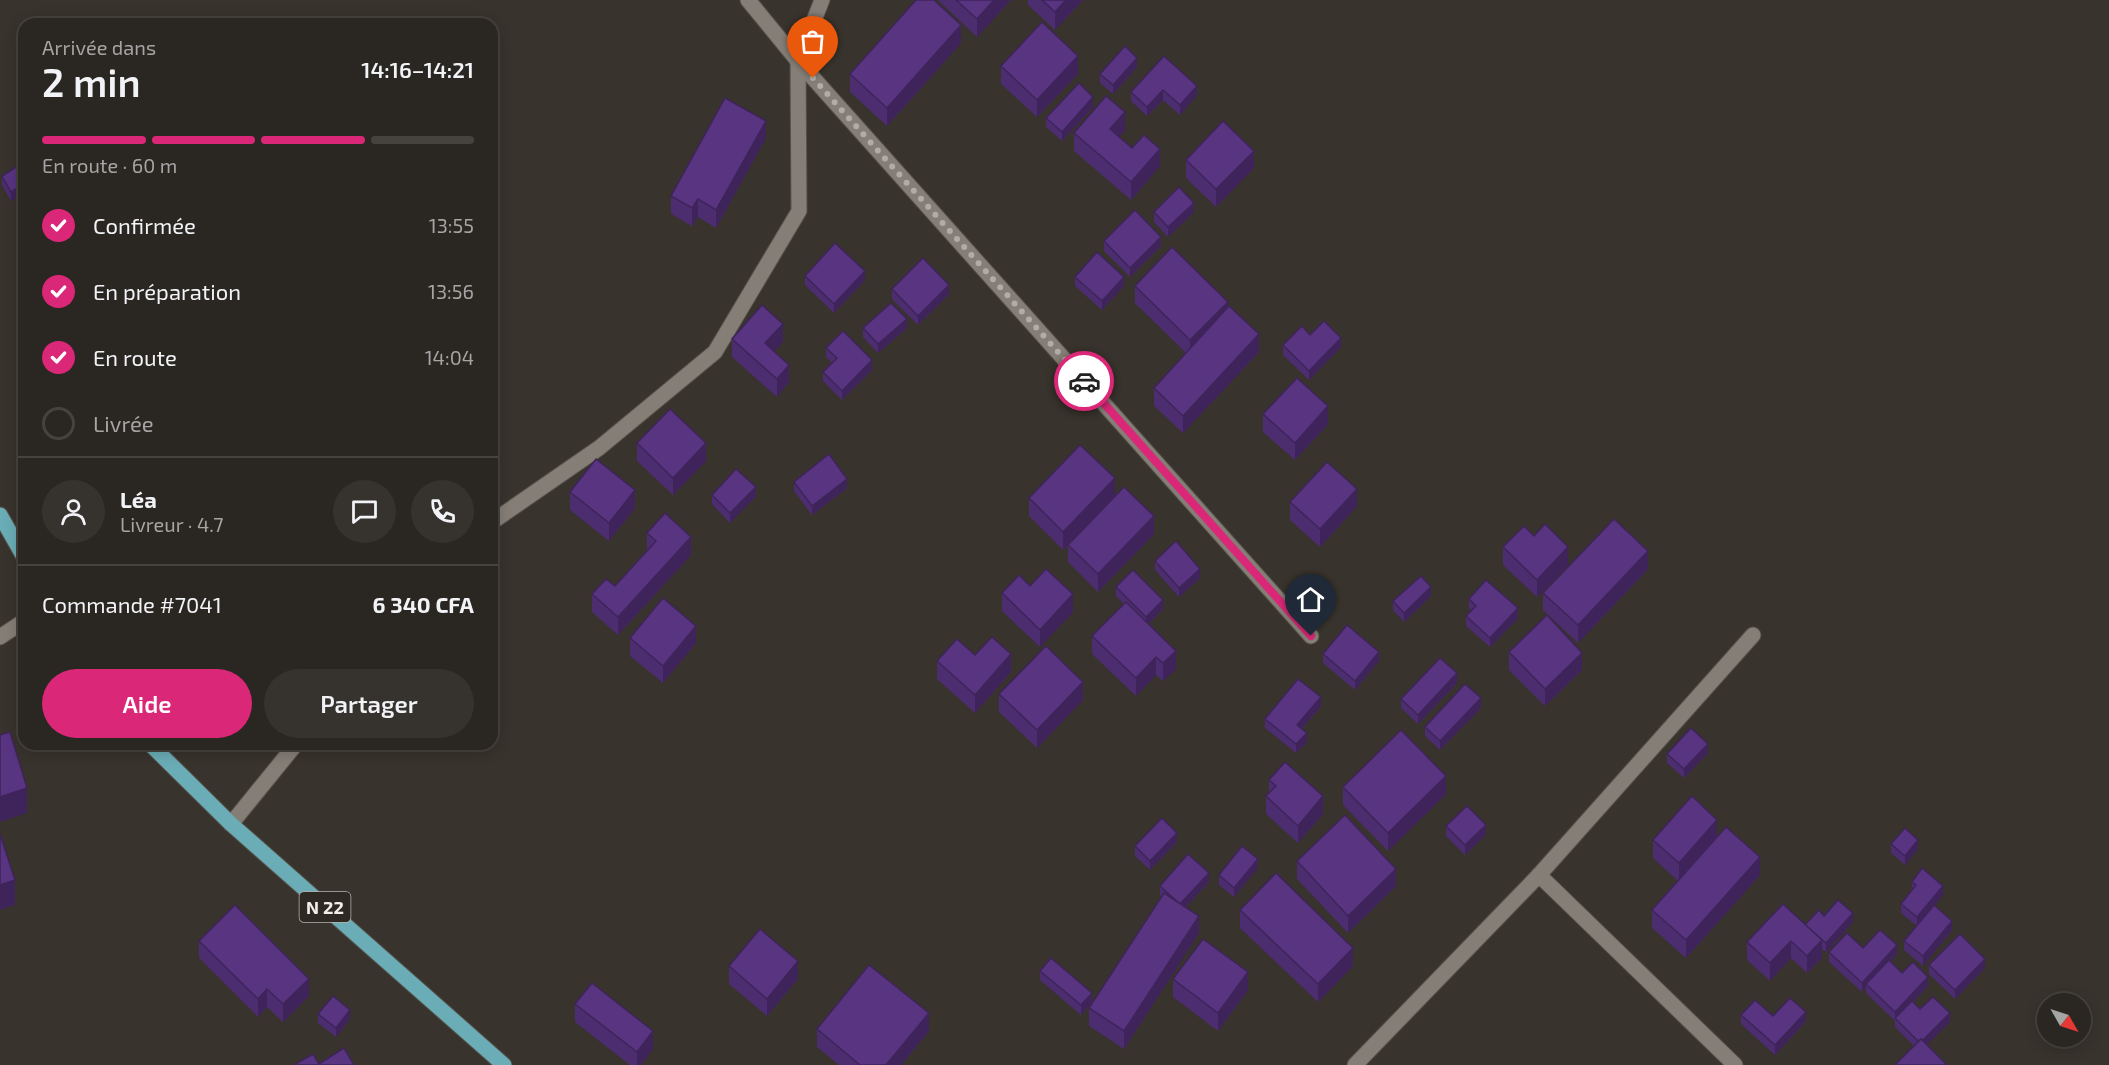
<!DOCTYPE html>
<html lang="fr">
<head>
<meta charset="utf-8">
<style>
  :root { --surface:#2a2621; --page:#36322e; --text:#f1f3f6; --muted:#a5a5a5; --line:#46433f; --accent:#db2777 }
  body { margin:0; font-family:"Exo 2",sans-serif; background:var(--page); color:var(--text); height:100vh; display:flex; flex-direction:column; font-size:22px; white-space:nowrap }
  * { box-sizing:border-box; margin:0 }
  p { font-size:20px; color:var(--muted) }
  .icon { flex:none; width:33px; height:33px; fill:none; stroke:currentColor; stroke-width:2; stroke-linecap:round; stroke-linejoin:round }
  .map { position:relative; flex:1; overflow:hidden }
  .panel { position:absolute; left:18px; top:18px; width:480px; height:732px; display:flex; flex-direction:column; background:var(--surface); border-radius:18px; box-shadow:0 3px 15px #0003,0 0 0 2px var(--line) }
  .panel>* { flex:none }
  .needle { width:39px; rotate:129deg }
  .buttons { position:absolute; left:2037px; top:993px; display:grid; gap:12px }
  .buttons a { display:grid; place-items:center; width:54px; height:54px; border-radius:50%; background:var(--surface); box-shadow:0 3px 15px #0003,0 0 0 2px var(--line); font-size:30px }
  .pin { position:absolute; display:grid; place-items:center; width:51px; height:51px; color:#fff; margin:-62px -26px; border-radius:50% 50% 50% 0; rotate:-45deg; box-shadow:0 0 6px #0007 }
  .pin .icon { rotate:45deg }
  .courier { position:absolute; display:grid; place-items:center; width:60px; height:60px; margin:-30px; border:4px solid #db2777; border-radius:50%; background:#fff; color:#222; box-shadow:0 2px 8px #0007 }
  .summary em { font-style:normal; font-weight:600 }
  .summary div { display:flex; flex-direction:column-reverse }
  .summary { display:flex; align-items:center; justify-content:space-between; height:102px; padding:0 24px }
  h1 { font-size:39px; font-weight:600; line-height:45px }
  .bar { display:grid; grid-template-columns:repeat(4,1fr); gap:9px 6px; align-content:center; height:72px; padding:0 24px }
  .bar i { height:8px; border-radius:4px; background:var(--line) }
  .bar .active { background:var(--accent) }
  .bar p { grid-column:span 4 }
  .line { display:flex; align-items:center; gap:15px; padding:0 24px; border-top:2px solid var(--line) }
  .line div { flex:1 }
  .round { display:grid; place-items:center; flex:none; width:63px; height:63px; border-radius:32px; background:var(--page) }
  ol { padding:0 24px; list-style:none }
  li { display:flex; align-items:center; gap:18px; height:66px }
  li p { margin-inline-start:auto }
  li .icon { padding:6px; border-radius:50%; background:var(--accent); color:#fff; stroke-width:4 }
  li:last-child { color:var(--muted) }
  li i { width:33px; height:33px; border:3px solid var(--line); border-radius:50% }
  .cta { display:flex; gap:12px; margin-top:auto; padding:12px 24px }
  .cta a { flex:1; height:69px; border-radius:36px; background:var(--accent); color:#fff; font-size:24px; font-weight:600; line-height:69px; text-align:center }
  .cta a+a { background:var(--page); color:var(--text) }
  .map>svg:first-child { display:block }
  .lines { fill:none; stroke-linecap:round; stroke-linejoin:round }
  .street-casing { stroke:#56514b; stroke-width:17 }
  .primary-casing { stroke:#56514b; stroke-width:17 }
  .street { stroke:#847e76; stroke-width:15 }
  .primary { stroke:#6aadb6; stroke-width:15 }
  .wall { fill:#4c2d6f }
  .shaded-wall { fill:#3e245a }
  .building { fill:#583481; stroke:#3e245a; stroke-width:1.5 }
  .done { stroke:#b0aca7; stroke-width:6; stroke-dasharray:0 10.8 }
  .route { stroke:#db2777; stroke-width:8 }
  .labels { text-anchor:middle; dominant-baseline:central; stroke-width:6; stroke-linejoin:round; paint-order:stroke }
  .shield { fill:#2e2922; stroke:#b6b2ad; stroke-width:1.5 }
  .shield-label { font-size:18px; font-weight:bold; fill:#f1ede9 }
</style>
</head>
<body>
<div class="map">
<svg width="2109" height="1065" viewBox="0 0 2109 1065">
  <rect width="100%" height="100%" fill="#38332c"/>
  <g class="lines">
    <g class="street-casing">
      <g id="street">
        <polyline points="748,0 798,61 1311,636"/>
        <polyline points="492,522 599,448 715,352 799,211 798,61 822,0"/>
        <polyline points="0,637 24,621"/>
        <polyline points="231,824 296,744"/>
        <polyline points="1539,875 1735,1065"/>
        <polyline points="1355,1065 1539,875 1753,635"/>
      </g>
    </g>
    <g class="primary-casing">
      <g id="primary">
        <polyline points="0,515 24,557"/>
        <polyline points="150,744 231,824 504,1065"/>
      </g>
    </g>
    <use href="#street" class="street"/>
    <use href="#primary" class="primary"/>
  </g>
  <g class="wall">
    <polygon points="939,0 1011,0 977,37 939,1"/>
    <polygon points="1028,0 1083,0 1055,30 1028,5"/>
    <polygon points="961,43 887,126 850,92 850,74"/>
    <polygon points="1164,56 1197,95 1180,115 1163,100 1147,116 1131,101 1131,92"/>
    <polygon points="1001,66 1078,74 1037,117 1001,84"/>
    <polygon points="1137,67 1113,94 1100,83 1100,74"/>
    <polygon points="1093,107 1062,141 1046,127 1046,118"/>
    <polygon points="1125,130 1119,137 1132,148 1160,166 1131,200 1074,151 1074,133"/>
    <polygon points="766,138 716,228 698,217 692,226 671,214 671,196"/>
    <polygon points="1186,160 1254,168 1216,207 1186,178"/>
    <polygon points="24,162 24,193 11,201 2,185 2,176"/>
    <polygon points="1154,212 1194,212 1168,237 1154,222"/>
    <polygon points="1104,241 1161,246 1130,277 1104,251"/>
    <polygon points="805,276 865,280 834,313 805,285"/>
    <polygon points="1075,277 1124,286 1102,310 1075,286"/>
    <polygon points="1135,286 1228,308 1259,352 1183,433 1154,406 1154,388 1186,353 1135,303"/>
    <polygon points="892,289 949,294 918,325 892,299"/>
    <polygon points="863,328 907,328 878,353 863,337"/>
    <polygon points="1310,335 1341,347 1309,380 1283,355 1283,345"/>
    <polygon points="732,339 783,342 774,351 789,382 777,397 732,357"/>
    <polygon points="826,348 872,370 842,400 823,381 823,372 832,363 826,357"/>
    <polygon points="1263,414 1328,424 1295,460 1263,432"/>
    <polygon points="637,443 706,461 673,495 637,461"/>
    <polygon points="794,482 847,488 812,515 794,491"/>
    <polygon points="570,492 635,508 609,541 570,510"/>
    <polygon points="712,495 756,496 730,523 712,504"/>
    <polygon points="1115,496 1154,534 1098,592 1068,562 1068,545 1063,550 1029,516 1029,498"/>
    <polygon points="1290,502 1357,506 1320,547 1290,520"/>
    <polygon points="647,533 691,555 618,635 592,612 592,594 615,586 647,551"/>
    <polygon points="1534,536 1568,565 1537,597 1503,565 1503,547"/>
    <polygon points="1155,561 1200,578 1179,597 1155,570"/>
    <polygon points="1648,569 1578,643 1543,610 1543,593"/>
    <polygon points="1030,586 1073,612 1040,647 1002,611 1002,593"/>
    <polygon points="1116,587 1163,609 1148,624 1176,669 1163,681 1156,675 1136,696 1092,654 1092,636 1124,604 1116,596"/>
    <polygon points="1431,596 1404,622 1393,610 1393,601"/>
    <polygon points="1469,599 1518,618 1490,647 1466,626 1466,616 1472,611 1469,608"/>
    <polygon points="630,638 696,643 663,683 630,656"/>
    <polygon points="1509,652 1582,670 1545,706 1509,670"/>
    <polygon points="1323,654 1379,661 1355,690 1323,663"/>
    <polygon points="975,655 1011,672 975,713 937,679 937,661"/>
    <polygon points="1457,683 1418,724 1401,708 1401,699"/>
    <polygon points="999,694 1083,700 1037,748 999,712"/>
    <polygon points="1321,706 1302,729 1307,742 1296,753 1265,728 1265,719"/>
    <polygon points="1481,708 1440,750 1425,736 1425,727"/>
    <polygon points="1708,753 1684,778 1667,763 1667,754"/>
    <polygon points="1269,780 1323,814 1298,843 1266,814 1266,796 1269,794"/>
    <polygon points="1343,787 1446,794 1388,851 1343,805"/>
    <polygon points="1446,826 1486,834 1465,855 1446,836"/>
    <polygon points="1717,837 1760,875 1686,958 1652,928 1652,910 1678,881 1653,858 1653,840"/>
    <polygon points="1177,842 1150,870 1135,856 1135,846"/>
    <polygon points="1891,844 1918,849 1905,865 1891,853"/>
    <polygon points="1297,861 1396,886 1348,933 1297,879"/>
    <polygon points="1258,868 1234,897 1219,885 1219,875"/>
    <polygon points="1209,882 1186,907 1199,933 1124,1049 1089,1026 1089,1008 1162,897 1160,895 1160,886"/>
    <polygon points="1912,882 1943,895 1934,906 1952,930 1923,966 1904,950 1904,941 1917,926 1901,913 1901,904 1912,891"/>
    <polygon points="1240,910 1353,966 1318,1002 1240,928"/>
    <polygon points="1824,916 1853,922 1826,952 1822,949 1822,958 1807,973 1791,958 1770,981 1747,960 1747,942 1805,925"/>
    <polygon points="199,941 309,996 283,1022 267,1007 258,1017 199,958"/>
    <polygon points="1863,948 1897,954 1890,961 1902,973 1928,986 1913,1002 1920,1009 1950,1022 1914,1046 1895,1027 1895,1021 1866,993 1866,987 1862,992 1829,962 1829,952"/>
    <polygon points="1929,965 1985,968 1955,999 1929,974"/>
    <polygon points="729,966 798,979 767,1016 729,984"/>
    <polygon points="1040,971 1092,1002 1081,1015 1040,980"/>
    <polygon points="1173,979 1248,990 1218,1031 1173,997"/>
    <polygon points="575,1004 653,1049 641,1065 630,1065 575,1022"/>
    <polygon points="318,1014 350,1019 336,1037 318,1023"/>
    <polygon points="1741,1015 1773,1016 1806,1021 1775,1055 1741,1024"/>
    <polygon points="817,1029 929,1031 901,1065 839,1065 817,1047"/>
  </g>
  <g class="shaded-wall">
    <polygon points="994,0 1011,0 977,37 977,19"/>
    <polygon points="1066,0 1083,0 1055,30 1055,12"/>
    <polygon points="961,25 961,43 887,126 887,108"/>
    <polygon points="1078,56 1078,74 1037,117 1037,100"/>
    <polygon points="1137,58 1137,67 1113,94 1113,85"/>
    <polygon points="1197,86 1197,95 1180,115 1180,105"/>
    <polygon points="1163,90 1163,100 1147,116 1147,107"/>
    <polygon points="1093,97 1093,107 1062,141 1062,132"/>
    <polygon points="1125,112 1125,130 1110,147 1110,129"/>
    <polygon points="766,121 766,138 716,228 716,210"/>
    <polygon points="1160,149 1160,166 1131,200 1131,182"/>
    <polygon points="1254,151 1254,168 1216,207 1216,189"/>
    <polygon points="24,184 24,193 11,201 11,192"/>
    <polygon points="698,199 698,217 692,226 692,208"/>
    <polygon points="1194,203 1194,212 1168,237 1168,227"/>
    <polygon points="1161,237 1161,246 1130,277 1130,268"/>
    <polygon points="865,271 865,280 834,313 834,304"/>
    <polygon points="1124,277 1124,286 1102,310 1102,301"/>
    <polygon points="949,285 949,294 918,325 918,316"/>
    <polygon points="1228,302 1228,320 1190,357 1190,340"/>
    <polygon points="907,319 907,328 878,353 878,344"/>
    <polygon points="783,324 783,342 765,361 765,343"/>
    <polygon points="1259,334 1259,352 1183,433 1183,416"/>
    <polygon points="1341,338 1341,347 1309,380 1309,371"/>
    <polygon points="872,360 872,370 842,400 842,391"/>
    <polygon points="789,365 789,382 777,397 777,379"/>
    <polygon points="1328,406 1328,424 1295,460 1295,443"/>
    <polygon points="706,443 706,461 673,495 673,478"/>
    <polygon points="1115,478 1115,496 1063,550 1063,532"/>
    <polygon points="847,479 847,488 812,515 812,506"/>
    <polygon points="756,487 756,496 730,523 730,513"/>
    <polygon points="1357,489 1357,506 1320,547 1320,529"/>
    <polygon points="635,490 635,508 609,541 609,523"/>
    <polygon points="1154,516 1154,534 1098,592 1098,574"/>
    <polygon points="691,537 691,555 618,635 618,617"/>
    <polygon points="1568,547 1568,565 1537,597 1537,580"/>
    <polygon points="1648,551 1648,569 1578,643 1578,625"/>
    <polygon points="1200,569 1200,578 1179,597 1179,588"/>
    <polygon points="1431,587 1431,596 1404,622 1404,613"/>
    <polygon points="1073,594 1073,612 1040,647 1040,630"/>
    <polygon points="1163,600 1163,609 1146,626 1146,617"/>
    <polygon points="1518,608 1518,618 1490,647 1490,638"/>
    <polygon points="696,626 696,643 663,683 663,666"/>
    <polygon points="1176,651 1176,669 1163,681 1163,663"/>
    <polygon points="1379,652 1379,661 1355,690 1355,681"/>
    <polygon points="1582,653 1582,670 1545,706 1545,689"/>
    <polygon points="1011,654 1011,672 975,713 975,695"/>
    <polygon points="1156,657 1156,675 1136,696 1136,678"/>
    <polygon points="1457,673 1457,683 1418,724 1418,715"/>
    <polygon points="1083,682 1083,700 1037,748 1037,730"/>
    <polygon points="1321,697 1321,706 1297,734 1297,725"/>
    <polygon points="1481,698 1481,708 1440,750 1440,741"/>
    <polygon points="1307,733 1307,742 1296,753 1296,744"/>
    <polygon points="1708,744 1708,753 1684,778 1684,769"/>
    <polygon points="1446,776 1446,794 1388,851 1388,833"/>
    <polygon points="27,788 27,813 0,822 0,797"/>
    <polygon points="1323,796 1323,814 1298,843 1298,826"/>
    <polygon points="1717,820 1717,837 1679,881 1679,863"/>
    <polygon points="1486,825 1486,834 1465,855 1465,845"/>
    <polygon points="1177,833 1177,842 1150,870 1150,861"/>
    <polygon points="1918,840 1918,849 1905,865 1905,856"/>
    <polygon points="1760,857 1760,875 1686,958 1686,940"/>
    <polygon points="1258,859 1258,868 1234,897 1234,888"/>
    <polygon points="1396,869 1396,886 1348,933 1348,916"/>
    <polygon points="1209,873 1209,882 1180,913 1180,904"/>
    <polygon points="15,880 15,905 0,910 0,885"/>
    <polygon points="1943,886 1943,895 1917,927 1917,917"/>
    <polygon points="1853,913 1853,922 1826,952 1826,943"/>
    <polygon points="1199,916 1199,933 1124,1049 1124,1031"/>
    <polygon points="1952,921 1952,930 1923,966 1923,956"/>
    <polygon points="1822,940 1822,958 1807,973 1807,956"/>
    <polygon points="1791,941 1791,958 1770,981 1770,963"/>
    <polygon points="1897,945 1897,954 1868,985 1866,984 1866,987 1862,992 1862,983"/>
    <polygon points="1353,948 1353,966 1318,1002 1318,984"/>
    <polygon points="1985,959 1985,968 1955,999 1955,990"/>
    <polygon points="798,961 798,979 767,1016 767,999"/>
    <polygon points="1248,972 1248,990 1218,1031 1218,1013"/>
    <polygon points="1928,977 1928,986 1896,1020 1895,1018 1895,1012"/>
    <polygon points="309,979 309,996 283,1022 283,1004"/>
    <polygon points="267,989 267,1007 258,1017 258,999"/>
    <polygon points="1092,993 1092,1002 1081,1015 1081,1005"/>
    <polygon points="350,1010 350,1019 336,1037 336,1028"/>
    <polygon points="1806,1012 1806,1021 1775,1055 1775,1045"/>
    <polygon points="929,1013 929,1031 901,1065 886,1065"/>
    <polygon points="1950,1013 1950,1022 1920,1052 1920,1043"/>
    <polygon points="653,1031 653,1049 641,1065 637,1065 637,1052"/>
  </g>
  <g class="building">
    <polygon points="916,0 934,0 961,25 887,108 850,74"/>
    <polygon points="956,0 994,0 977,19"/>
    <polygon points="1042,0 1066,0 1055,12"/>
    <polygon points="1042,22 1078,56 1037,100 1001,66"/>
    <polygon points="1125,46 1137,58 1113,85 1100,74"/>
    <polygon points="1164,56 1197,86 1180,105 1163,90 1147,107 1131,92"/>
    <polygon points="1079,83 1093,97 1062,132 1046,118"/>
    <polygon points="1106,96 1125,112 1110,129 1132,148 1144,135 1160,149 1131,182 1074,133"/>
    <polygon points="725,98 766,121 716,210 698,199 692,208 671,196"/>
    <polygon points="1223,121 1254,151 1216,189 1186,160"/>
    <polygon points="24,162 24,184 11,192 2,176"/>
    <polygon points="1179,187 1194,203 1168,227 1154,212"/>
    <polygon points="1135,210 1161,237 1130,268 1104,241"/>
    <polygon points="835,243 865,271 834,304 805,276"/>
    <polygon points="1172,247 1228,302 1190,340 1135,286"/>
    <polygon points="1097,252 1124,277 1102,301 1075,277"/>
    <polygon points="923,258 949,285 918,316 892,289"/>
    <polygon points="891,303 907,319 878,344 863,328"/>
    <polygon points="762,305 783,324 765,343 789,365 777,379 732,339"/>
    <polygon points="1229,306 1259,334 1183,416 1154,388"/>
    <polygon points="1324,321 1341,338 1309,371 1283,345 1302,326 1310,335"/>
    <polygon points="843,331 872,360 842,391 823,372 837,358 826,348"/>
    <polygon points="1297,378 1328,406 1295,443 1263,414"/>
    <polygon points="670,409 706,443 673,478 637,443"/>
    <polygon points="1080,445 1115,478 1063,532 1029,498"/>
    <polygon points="829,454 847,479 812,506 794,482"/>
    <polygon points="596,459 635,490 609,523 570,492"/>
    <polygon points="1327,462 1357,489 1320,529 1290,502"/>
    <polygon points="736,469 756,487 730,513 712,495"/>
    <polygon points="1124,487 1154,516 1098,574 1068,545"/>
    <polygon points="665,513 691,537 618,617 592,594 606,579 615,586 656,541 647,533"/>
    <polygon points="1614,519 1648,551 1578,625 1543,593"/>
    <polygon points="1545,524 1568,547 1537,580 1503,547 1524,526 1534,536"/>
    <polygon points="1176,541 1200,569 1179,588 1155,561"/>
    <polygon points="1046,569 1073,594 1040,630 1002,593 1019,575 1030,586"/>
    <polygon points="1133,570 1163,600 1146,617 1116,587"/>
    <polygon points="1421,576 1431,587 1404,613 1393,601"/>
    <polygon points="1486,580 1518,608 1490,638 1466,616 1476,606 1469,599"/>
    <polygon points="663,598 696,626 663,666 630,638"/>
    <polygon points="1126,602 1176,651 1163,663 1156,657 1136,678 1092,636"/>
    <polygon points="1547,615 1582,653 1545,689 1509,652"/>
    <polygon points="1347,625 1379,652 1355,681 1323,654"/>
    <polygon points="992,637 1011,654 975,695 937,661 957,639 975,655"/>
    <polygon points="1046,646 1083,682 1037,730 999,694"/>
    <polygon points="1440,658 1457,673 1418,715 1401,699"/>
    <polygon points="1298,679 1321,697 1297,725 1307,733 1296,744 1265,719"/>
    <polygon points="1465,684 1481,698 1440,741 1425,727"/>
    <polygon points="1691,728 1708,744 1684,769 1667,754"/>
    <polygon points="1401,730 1446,776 1388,833 1343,787"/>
    <polygon points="10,732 27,788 0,797 0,735"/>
    <polygon points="1285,762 1323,796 1298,826 1266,796 1276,786 1269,780"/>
    <polygon points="1692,796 1717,820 1679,863 1653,840"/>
    <polygon points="1467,806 1486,825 1465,845 1446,826"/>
    <polygon points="1345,815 1396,869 1348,916 1297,861"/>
    <polygon points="1162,818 1177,833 1150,861 1135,846"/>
    <polygon points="1726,827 1760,857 1686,940 1652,910"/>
    <polygon points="1905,828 1918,840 1905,856 1891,844"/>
    <polygon points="0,834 15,880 0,885"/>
    <polygon points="1242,846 1258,859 1234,888 1219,875"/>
    <polygon points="1188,854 1209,873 1180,904 1160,886"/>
    <polygon points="1922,868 1943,886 1917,917 1901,904 1916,885 1912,882"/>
    <polygon points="1276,873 1353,948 1318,984 1240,910"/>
    <polygon points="1164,893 1199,916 1124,1031 1089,1008"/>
    <polygon points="1838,900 1853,913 1826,943 1805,925 1819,910 1824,916"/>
    <polygon points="1783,904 1822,940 1807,956 1791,941 1770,963 1747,942"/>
    <polygon points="235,905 309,979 283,1004 267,989 258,999 199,941"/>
    <polygon points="1934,905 1952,921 1923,956 1904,941"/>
    <polygon points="760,929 798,961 767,999 729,966"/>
    <polygon points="1880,930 1897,945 1862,983 1829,952 1847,933 1863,948"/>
    <polygon points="1960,934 1985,959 1955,990 1929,965"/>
    <polygon points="1203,939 1248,972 1218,1013 1173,979"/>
    <polygon points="1051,958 1092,993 1081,1005 1040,971"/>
    <polygon points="1889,960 1902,973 1913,962 1928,977 1895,1012 1866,984"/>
    <polygon points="869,965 929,1013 886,1065 860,1065 817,1029"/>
    <polygon points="592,983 653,1031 637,1052 575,1004"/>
    <polygon points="333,996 350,1010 336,1028 318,1014"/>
    <polygon points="1933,997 1950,1013 1922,1041 1921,1039 1918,1041 1895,1018 1912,1001 1920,1009"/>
    <polygon points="1790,998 1806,1012 1775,1045 1741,1015 1755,1000 1773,1016"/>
    <polygon points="1921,1039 1947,1065 1895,1065"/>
    <polygon points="344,1048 354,1065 294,1065 313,1054 319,1064"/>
  </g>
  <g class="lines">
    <polyline class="done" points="813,78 1084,381"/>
    <polyline class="route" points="1084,381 1311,636"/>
  </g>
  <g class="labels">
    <rect class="shield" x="299.5" y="892" width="51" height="30" rx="4.5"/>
    <g class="shield-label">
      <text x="325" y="907">N 22</text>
    </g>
  </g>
</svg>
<div class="buttons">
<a><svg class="needle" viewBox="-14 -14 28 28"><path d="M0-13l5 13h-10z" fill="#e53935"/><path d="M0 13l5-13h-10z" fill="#a5a5a5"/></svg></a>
</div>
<div class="pin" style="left:813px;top:78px;background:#ea580c"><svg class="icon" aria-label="bag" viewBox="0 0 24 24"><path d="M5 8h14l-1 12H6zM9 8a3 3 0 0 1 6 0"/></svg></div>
<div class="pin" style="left:1311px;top:636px;background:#1f2937"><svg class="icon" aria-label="home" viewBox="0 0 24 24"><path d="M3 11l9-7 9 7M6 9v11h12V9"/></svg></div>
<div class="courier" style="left:1084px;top:381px"><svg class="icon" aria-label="car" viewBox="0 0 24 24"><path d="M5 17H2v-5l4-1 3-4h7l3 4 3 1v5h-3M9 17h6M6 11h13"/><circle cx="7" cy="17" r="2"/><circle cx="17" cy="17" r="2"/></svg></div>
<section class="panel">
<div class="summary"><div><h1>2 min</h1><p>Arrivée dans</p></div><em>14:16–14:21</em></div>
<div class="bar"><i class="active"></i><i class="active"></i><i class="active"></i><i></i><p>En route · 60 m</p></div>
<ol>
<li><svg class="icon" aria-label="check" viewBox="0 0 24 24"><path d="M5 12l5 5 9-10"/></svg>Confirmée<p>13:55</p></li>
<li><svg class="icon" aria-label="check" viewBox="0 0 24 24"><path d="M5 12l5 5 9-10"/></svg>En préparation<p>13:56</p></li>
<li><svg class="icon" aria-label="check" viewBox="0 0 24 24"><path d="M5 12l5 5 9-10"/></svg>En route<p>14:04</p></li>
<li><i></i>Livrée</li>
</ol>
<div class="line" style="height:108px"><a class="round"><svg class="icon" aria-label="person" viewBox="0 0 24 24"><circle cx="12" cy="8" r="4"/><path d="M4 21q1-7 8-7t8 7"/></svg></a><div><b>Léa</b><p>Livreur · 4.7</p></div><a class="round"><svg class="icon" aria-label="chat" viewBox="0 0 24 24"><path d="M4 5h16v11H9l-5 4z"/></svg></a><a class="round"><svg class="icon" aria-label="phone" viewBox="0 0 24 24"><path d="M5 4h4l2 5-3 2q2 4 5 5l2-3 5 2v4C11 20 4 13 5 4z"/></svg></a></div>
<div class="line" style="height:78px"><div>Commande #7041</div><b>6 340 CFA</b></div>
<div class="cta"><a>Aide</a><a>Partager</a></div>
</section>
</div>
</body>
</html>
